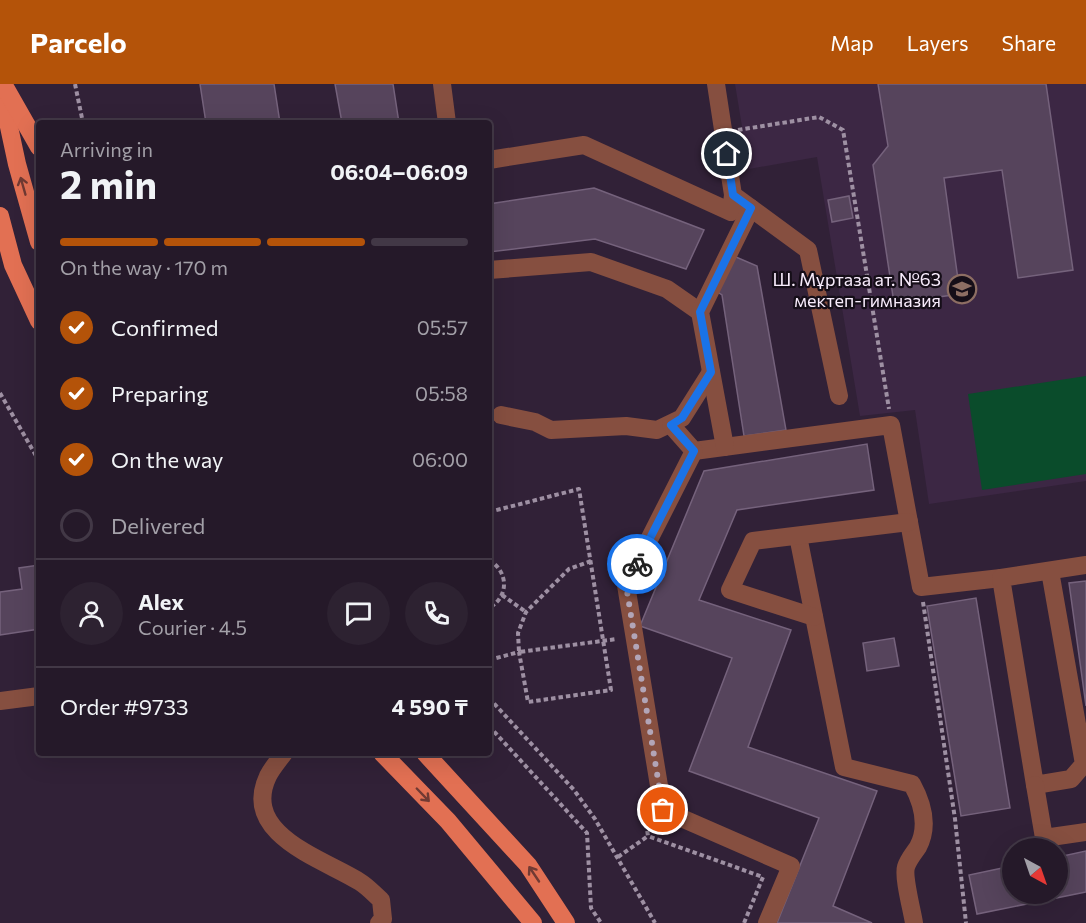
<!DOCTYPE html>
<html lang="en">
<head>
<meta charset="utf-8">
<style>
  :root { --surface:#251929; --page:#2d2231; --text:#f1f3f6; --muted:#a3a0a8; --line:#423846; --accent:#b45309 }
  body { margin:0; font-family:Commissioner,sans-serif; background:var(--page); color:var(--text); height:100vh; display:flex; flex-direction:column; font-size:22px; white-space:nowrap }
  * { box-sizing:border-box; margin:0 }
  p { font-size:20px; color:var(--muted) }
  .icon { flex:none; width:33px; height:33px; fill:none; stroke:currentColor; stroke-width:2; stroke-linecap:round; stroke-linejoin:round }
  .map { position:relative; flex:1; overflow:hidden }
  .details { position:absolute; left:36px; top:36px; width:456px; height:636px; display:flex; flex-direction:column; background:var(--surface); border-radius:6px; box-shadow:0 6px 24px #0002,0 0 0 2px var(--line) }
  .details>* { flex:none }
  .needle { width:39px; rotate:140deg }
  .fabs { position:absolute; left:1002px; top:754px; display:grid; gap:12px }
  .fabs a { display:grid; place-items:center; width:66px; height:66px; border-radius:50%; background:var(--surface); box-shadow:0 6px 24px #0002,0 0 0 2px var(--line); font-size:30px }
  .pin { position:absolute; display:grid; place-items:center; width:51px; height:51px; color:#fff; margin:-26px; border:3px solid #fff; border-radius:50%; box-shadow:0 2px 6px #0007 }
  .courier { position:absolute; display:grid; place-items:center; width:60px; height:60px; margin:-30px; border:4px solid #1a73e8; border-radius:50%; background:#fff; color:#222; box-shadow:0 2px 8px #0007 }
  .overview em { font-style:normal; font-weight:700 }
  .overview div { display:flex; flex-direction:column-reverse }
  .overview { display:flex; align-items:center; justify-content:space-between; height:102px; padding:0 24px }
  h1 { font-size:39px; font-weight:700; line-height:45px }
  .bar { display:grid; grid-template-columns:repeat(4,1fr); gap:9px 6px; align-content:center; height:72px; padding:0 24px }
  .bar i { height:8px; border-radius:4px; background:var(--line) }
  .bar .on { background:var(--accent) }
  .bar p { grid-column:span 4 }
  .line { display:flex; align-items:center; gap:15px; padding:0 24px; border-top:2px solid var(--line) }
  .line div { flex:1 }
  .round { display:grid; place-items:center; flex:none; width:63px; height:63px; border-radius:32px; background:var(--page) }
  ol { padding:0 24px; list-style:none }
  li { display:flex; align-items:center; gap:18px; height:66px }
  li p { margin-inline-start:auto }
  li .icon { padding:6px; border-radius:50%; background:var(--accent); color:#fff; stroke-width:4 }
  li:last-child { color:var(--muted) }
  li i { width:33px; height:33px; border:3px solid var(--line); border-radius:50% }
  header { display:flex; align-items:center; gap:36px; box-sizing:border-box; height:84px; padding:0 30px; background:var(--accent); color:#fff }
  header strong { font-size:28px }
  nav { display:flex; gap:33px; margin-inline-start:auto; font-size:21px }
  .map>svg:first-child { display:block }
  .built { fill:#3c2744 }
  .green { fill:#0a4c2b }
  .building { fill:#56445c; stroke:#75627c; stroke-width:1.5 }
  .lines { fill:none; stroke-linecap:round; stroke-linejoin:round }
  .path { stroke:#9e90a3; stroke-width:4; stroke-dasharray:4.5 3; stroke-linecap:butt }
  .minor { stroke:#864f40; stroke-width:18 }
  .major { stroke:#e27053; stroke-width:18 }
  .oneway { stroke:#713a33 }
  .done { stroke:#b2a5b7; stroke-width:6; stroke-dasharray:0 10.8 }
  .route { stroke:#1a73e8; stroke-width:8 }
  .labels { text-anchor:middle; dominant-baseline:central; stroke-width:4.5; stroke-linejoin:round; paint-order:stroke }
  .poi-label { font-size:18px; fill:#f8ecfc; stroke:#150e18; text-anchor:end }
</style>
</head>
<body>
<header>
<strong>Parcelo</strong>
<nav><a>Map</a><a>Layers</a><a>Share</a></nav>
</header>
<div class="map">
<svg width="1086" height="839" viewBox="0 0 1086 839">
  <rect width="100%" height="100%" fill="#312137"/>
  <polygon class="built" points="735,0 1086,0 1086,397 929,420 915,326 860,332 817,73 749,85"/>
  <polygon class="green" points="1086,292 1086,390 982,406 968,310"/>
  <g class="building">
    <polygon points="200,0 274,0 280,39 206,39"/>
    <polygon points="335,0 393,0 399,39 342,39"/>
    <polygon points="878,0 1046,0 1073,186 1018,194 1002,86 944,94 960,210 894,219 873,81 888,62"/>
    <polygon points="594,104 704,146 686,185 595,155 489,168 489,120"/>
    <polygon points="849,112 853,134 832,138 828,116"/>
    <polygon points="729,170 757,182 786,346 744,352 722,211 713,205"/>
    <polygon points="867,360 874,406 737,426 699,516 791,546 748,663 877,707 833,822 872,839 777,839 819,734 689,687 732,574 640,542 704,387"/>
    <polygon points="39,481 39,545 0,551 0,508 22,505 19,484"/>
    <polygon points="1086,497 1086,622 1069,499"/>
    <polygon points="976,514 1010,724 961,732 927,522"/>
    <polygon points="894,554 899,582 867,587 863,559"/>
    <polygon points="1086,767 1086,808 977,830 969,791 1012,782 1012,810 1058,810 1058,773"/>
  </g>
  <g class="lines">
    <g class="path">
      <polyline points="75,0 83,39"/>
      <polyline points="738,46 819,33 843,46 889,325"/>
      <polyline points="0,309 39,377"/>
      <polyline points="489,428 579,405 611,606 528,618 519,568 489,576"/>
      <path d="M489,476C508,487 510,512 489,524"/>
      <polyline points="591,477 569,485 526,528 518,549 519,568 617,555"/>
      <polyline points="502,511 526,528"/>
      <polyline points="923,518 955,735 966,839"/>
      <polyline points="489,614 574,706 595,735 655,839"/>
      <polyline points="489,642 587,749 591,824 601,839"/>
      <polyline points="645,732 648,752 763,793 744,839"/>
      <polyline points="618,773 648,752"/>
    </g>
    <g class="minor">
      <polyline points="442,0 447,39"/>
      <polyline points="716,0 733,111 808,166 839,312"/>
      <polyline points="489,76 584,61 731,128 733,111"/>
      <polyline points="489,186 591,178 667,205 700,228"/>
      <polyline points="501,331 535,338 551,346 626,342 657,346 682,334 711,288"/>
      <polyline points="671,341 694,367 891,341 921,503 1001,494"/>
      <polyline points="725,363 700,228 751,124"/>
      <polyline points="694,367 626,501 663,726 791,782 767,839"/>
      <path d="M798,452L844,683L912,700C923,720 929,742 918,763C914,769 908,776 906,783C903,793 912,826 914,839"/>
      <polyline points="1050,487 1084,680 1071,695 1035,701 1001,494 1086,481"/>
      <polyline points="814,533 730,506 753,457 909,438"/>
      <polyline points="0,617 39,612"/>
      <path d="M284,669C279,676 272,684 268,692C240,751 324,775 360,798C368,803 374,810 381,816L383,835L379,839"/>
      <polyline points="1035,701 1044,754 1086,748"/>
    </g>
    <g class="major">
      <polyline points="0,1 17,80 39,158"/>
      <polyline points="6,5 39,63"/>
      <polyline points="0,132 13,181 39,237"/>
      <polyline points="382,669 448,737 533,839"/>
      <polyline points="425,669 528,781 566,839"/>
    </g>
  </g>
  <defs><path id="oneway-shaft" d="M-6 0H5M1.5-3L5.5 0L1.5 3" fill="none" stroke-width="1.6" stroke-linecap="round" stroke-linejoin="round" transform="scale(1.5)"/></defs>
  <g class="oneway">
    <use href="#oneway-shaft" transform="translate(23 102) rotate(-106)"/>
    <use href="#oneway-shaft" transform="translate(423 711) rotate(46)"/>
    <use href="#oneway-shaft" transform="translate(534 790) rotate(-124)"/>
  </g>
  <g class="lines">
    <polyline class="done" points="637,480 626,501 663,726"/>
    <polyline class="route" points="637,480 694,367 671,341 682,334 711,288 700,228 751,124 733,111 727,70"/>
  </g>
  <defs>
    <g id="school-ring" transform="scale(1.5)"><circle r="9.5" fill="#150e18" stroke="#8d6e63" stroke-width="1.5"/><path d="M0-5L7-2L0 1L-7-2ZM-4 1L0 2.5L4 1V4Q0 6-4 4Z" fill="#8d6e63"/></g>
  </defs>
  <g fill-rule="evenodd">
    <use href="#school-ring" x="962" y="205"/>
  </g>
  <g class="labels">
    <g class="poi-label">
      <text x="941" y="195">Ш. Мұртаза ат. №63<tspan x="941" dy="21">мектеп-гимназия</tspan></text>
    </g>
  </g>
</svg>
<div class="fabs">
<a><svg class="needle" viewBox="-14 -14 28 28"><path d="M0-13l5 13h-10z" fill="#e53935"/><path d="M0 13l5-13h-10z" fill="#a3a0a8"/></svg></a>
</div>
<div class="pin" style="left:663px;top:726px;background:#ea580c"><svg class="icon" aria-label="bag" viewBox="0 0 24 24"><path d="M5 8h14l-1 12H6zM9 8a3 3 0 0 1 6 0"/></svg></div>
<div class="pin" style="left:727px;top:70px;background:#1f2937"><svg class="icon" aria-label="home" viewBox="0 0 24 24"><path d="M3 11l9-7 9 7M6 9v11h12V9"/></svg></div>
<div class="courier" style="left:637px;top:480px"><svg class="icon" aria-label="bike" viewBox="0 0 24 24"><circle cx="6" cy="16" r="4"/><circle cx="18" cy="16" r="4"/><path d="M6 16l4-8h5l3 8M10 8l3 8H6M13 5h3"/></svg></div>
<section class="details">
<div class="overview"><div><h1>2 min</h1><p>Arriving in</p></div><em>06:04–06:09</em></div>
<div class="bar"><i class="on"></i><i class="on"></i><i class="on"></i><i></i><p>On the way · 170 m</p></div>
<ol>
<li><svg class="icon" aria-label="check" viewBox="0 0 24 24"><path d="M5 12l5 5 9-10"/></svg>Confirmed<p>05:57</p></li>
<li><svg class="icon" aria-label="check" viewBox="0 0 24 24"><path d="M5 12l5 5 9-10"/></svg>Preparing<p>05:58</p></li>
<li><svg class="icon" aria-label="check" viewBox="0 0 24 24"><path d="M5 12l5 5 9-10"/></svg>On the way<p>06:00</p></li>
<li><i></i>Delivered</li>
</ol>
<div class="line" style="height:108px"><a class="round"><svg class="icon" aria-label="person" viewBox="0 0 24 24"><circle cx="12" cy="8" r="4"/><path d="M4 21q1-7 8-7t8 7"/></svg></a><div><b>Alex</b><p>Courier · 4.5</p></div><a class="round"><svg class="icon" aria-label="chat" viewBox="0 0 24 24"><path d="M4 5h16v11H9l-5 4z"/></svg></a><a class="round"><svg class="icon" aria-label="phone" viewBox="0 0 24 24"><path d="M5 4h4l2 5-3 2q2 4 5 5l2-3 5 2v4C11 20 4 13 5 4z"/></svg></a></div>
<div class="line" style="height:78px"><div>Order #9733</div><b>4 590 ₸</b></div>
</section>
</div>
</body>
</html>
